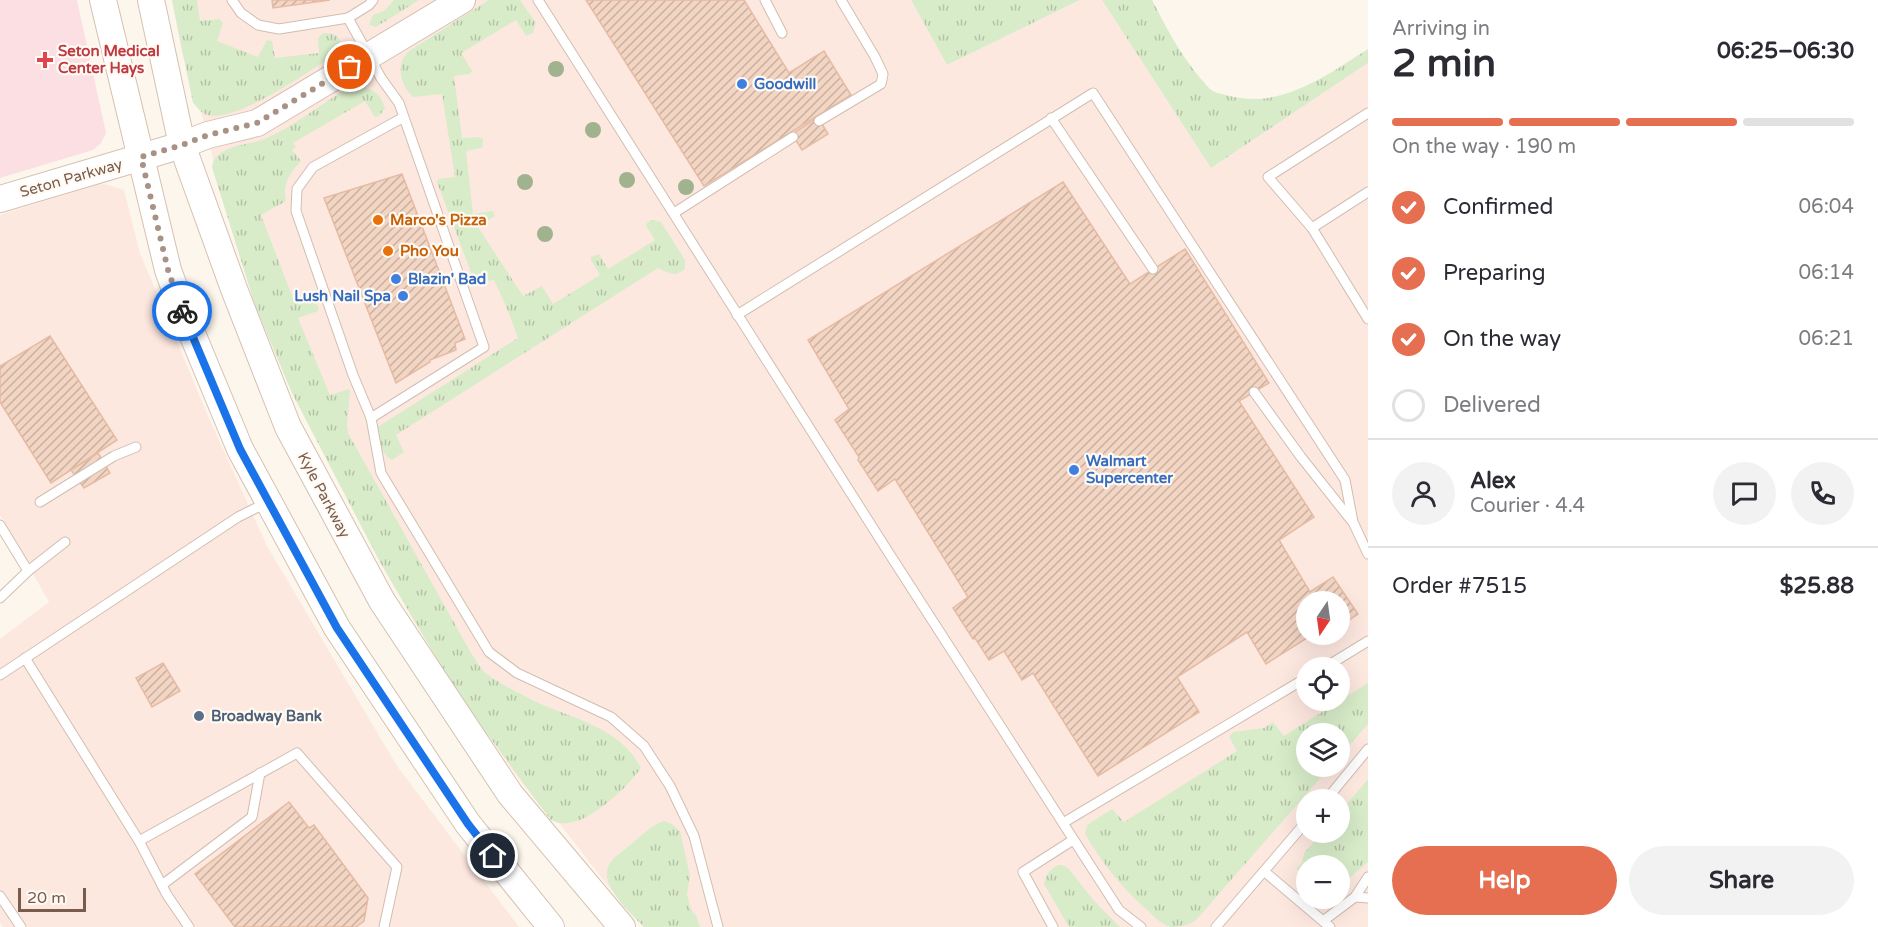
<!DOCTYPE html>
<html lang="en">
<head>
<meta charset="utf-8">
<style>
  :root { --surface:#fff; --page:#f2f2f3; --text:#2b2b33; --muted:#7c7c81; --line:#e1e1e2; --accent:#e76f51 }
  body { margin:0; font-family:"Varela Round",sans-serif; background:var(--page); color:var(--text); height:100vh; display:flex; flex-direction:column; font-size:22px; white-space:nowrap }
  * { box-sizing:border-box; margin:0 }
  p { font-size:20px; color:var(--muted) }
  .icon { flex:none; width:33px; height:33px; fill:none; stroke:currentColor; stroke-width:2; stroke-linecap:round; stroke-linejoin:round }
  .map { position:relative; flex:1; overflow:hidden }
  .details { display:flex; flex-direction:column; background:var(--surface); width:510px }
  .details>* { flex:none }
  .needle { width:39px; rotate:193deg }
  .controls { position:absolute; left:1296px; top:591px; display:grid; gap:12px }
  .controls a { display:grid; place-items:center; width:54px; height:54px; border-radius:50%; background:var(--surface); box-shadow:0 6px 24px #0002; font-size:30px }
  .scale { position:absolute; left:18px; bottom:15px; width:68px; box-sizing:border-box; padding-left:6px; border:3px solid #7a5c4d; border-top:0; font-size:16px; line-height:21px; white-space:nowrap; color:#7a5c4d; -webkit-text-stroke:4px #fffaf3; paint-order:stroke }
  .pin { position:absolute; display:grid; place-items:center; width:51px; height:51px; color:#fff; margin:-26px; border:3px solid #fff; border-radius:50%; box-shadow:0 2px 6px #0007 }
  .courier { position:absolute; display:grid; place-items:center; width:60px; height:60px; margin:-30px; border:4px solid #1a73e8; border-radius:50%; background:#fff; color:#222; box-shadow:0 2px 8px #0007 }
  .overview em { font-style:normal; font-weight:700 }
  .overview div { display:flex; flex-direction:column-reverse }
  .overview { display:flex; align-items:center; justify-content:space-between; height:102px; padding:0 24px }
  h1 { font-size:39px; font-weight:700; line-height:45px }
  .bar { display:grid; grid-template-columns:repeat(4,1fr); gap:9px 6px; align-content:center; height:72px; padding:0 24px }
  .bar i { height:8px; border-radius:4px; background:var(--line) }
  .bar .on { background:var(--accent) }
  .bar p { grid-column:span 4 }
  .line { display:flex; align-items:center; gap:15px; padding:0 24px; border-top:2px solid var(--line) }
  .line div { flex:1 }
  .round { display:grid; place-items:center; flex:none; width:63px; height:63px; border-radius:32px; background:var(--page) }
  ol { padding:0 24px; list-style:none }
  li { display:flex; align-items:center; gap:18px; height:66px }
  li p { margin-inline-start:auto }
  li .icon { padding:6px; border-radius:50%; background:var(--accent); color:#fff; stroke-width:4 }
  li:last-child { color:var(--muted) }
  li i { width:33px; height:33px; border:3px solid var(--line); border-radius:50% }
  .cta { display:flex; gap:12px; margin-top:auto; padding:12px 24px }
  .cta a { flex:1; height:69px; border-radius:36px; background:var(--accent); color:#fff; font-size:24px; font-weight:700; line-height:69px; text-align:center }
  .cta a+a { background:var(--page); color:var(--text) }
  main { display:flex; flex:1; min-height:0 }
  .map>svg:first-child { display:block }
  .commercial { fill:#fde8e0; fill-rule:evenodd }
  .medical { fill:#fbdfe3 }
  .grass { fill:url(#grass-tufts) }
  .building { fill:url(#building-hatch); stroke:#e6bba3; stroke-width:1.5 }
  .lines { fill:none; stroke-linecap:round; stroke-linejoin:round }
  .lane-casing { stroke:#d1beb0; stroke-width:11 }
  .secondary-casing { stroke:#d6c0b0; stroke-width:28 }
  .lane { stroke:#fff; stroke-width:9 }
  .secondary { stroke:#fff; stroke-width:26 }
  .tree { fill:#a0b28e }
  .done { stroke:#a89285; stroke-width:6; stroke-dasharray:0 10.8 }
  .route { stroke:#1a73e8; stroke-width:8 }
  .health-dot { fill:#e0444e; stroke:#fffaf3; stroke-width:2 }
  .shop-dot { fill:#3f7fe0; stroke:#fffaf3; stroke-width:2 }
  .food-dot { fill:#e8710a; stroke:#fffaf3; stroke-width:2 }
  .service-dot { fill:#5c6f8a; stroke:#fffaf3; stroke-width:2 }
  .labels { text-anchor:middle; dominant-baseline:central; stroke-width:4.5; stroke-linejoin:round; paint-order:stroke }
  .health-label { font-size:15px; font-weight:bold; fill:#be3a42; stroke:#fffaf3; text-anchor:start }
  .shop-label { font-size:15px; font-weight:bold; fill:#366cbe; stroke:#fffaf3; text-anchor:start }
  .street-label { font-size:15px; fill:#7a5c4d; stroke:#fffaf3 }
  .food-label { font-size:15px; font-weight:bold; fill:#c56008; stroke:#fffaf3; text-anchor:start }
  .service-label { font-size:15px; font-weight:bold; fill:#4e5e75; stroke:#fffaf3; text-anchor:start }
</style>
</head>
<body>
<main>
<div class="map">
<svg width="1368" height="927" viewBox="0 0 1368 927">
  <defs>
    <pattern id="grass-tufts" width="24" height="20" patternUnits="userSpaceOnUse" patternTransform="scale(1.5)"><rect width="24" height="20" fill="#d8ecc9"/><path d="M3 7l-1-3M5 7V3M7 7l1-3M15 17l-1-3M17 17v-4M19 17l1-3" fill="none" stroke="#b4c2a5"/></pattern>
    <pattern id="building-hatch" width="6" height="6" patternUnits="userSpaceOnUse" patternTransform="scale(1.5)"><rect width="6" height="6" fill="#f3d5c3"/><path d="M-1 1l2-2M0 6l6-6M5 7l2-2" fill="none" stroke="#cab0a1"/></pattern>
  </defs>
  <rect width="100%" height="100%" fill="#fdf6ec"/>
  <g class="commercial">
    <path d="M172,0H911L947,65L1080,0H1102L1211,168L1368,63V927H644L608,886L559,823L550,819L512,770L415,623L380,562L292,393L255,305L212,167L213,160L208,135L182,53ZM1306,602H1340V634H1306ZM1306,668H1340V700H1306ZM1306,734H1340V766H1306ZM1306,800H1340V832H1306ZM1306,866H1340V898H1306Z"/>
    <polygon points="105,184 124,190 140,253 208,416 267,546 397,766 519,927 3,927 0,922 0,639 49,602 0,515 0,215 95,185"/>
  </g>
  <polygon class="medical" points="0,0 77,0 106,133 101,143 93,150 0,178"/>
  <g class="grass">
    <path d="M172,0H197L200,21L219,19L223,23L217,41L258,57L267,40L272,41L275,58L319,53L318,38L323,33C336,32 346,40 337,53C311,70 237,123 207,115C201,113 197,107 193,103Z"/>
    <polygon points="394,0 419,0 376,27 369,25 373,15 384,11"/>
    <path d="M489,0H520L536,23L533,33L526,36L516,20L461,53L472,71L470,74L454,76L462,138L479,137L483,139V146L481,148L466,151L473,214L492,211L494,213L495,216L478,227L523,296L542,286L553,304L600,275L591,260V257L599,254L608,269L655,240L646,226L647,223L651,220L661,222L685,260V269C673,278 670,273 658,268L396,435L404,452L392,460C383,456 375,437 376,428L518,338L506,306L494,280L475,283L437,182L438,179L455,177L442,94L413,97C400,85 395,64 409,51Z"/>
    <polygon points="911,0 1080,0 947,65"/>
    <path d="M1102,0H1152C1166,27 1180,54 1200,78C1204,82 1208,88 1213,91C1216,93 1222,94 1226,95C1278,111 1326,76 1368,49V63L1211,168Z"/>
    <path d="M350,87C367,86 380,90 385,108L381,114L377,117L374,116L365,101L293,143L296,147L292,150L301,161C290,173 282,184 286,201L261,215L294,301C308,297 310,294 319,308L318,311L298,318L330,395L349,389L350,391L347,425L348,433L471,653C476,660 481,670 488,675C504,686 524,696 541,704C578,720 621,729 641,768C627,788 586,828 559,823C558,823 551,820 550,819L468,708L438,661L380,562L292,393L255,305L212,167C216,145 244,146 262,140C294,127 320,104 350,87Z"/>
    <path d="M1368,683V724L1340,756V734H1306V766L1330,767L1196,920C1188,926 1180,927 1170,927C1161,924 1153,916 1147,910C1122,888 1102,863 1085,834L1087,825L1112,809L1124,822L1237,751L1229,737L1233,732L1264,728L1273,722L1284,736Z"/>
    <polygon points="1368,779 1368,862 1340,886 1340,866 1306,866 1306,882 1301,876 1297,868 1302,863 1304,853 1322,833 1340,832 1340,812"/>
    <path d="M664,821L672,824L680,831L690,876L687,894L691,910L696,915L700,927H644C631,914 598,884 609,865C613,857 622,852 629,846C640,837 651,825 664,821Z"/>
    <path d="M1058,865H1063L1068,868L1095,902L1120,927H1069L1044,884C1046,874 1049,870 1058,865Z"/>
  </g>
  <g class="building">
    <polygon points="272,0 330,0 273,8"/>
    <polygon points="586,0 744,0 789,73 824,51 851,95 704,186"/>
    <polygon points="818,117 828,134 802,150 792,134"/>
    <polygon points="402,174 465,339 455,343 456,350 430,360 430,362 396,383 324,198"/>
    <polygon points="1063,182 1130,284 1185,249 1269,383 1239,401 1314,517 1279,540 1310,592 1333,577 1358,614 1340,626 1340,602 1306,602 1306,634 1326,634 1314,642 1310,636 1266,664 1247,632 1177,677 1199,712 1098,776 1033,673 1022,680 1004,651 989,660 975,638 973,639 953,608 968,597 895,479 878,491 858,460 859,457 835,420 849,409 808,340"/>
    <polygon points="50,336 117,440 51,483 0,402 0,366"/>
    <polygon points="98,453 110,473 84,488 71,470"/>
    <polygon points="163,663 180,691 152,707 136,678"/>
    <polygon points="289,802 309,828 314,825 368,898 364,921 356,927 235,927 195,874"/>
  </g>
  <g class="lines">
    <g class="lane-casing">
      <g id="lane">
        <polyline points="232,0 241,13 258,25 279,29 348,18 369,5 373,0"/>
        <polyline points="538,0 885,547 1119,910 1141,927"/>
        <polyline points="765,0 782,33"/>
        <polyline points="348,18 381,78 399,103 484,347 371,418 353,375 296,211 297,189 313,167 404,117"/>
        <polyline points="1051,118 1153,269"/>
        <polyline points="819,121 881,84 883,74 875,57 841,0"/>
        <polyline points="1368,192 1312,228 1368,319"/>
        <polyline points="674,213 793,137"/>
        <polyline points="1312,228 1268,177 1368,113"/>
        <polyline points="737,315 1093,93 1345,480 1353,522 1368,554"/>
        <polyline points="1254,392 1301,457 1351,520"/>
        <polyline points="371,418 381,473 489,652 517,673 611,717 644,746 670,786 694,836 718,927"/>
        <polyline points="40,502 114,456 136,447"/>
        <polyline points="0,525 28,571"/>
        <polyline points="0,598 28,571 65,542"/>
        <polyline points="25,658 139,841 167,895 189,927"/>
        <polyline points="1324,668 1368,641"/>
        <polyline points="0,675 238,517 268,502"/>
        <polyline points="1326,800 1368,749"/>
        <polyline points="1063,823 1306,678"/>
        <polyline points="139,841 297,753 397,867 384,927"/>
        <polyline points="1265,872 1330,927"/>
        <polyline points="162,885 252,817 260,773"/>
        <polyline points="0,896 21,927"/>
        <polyline points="1355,897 1368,877"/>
        <polyline points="1323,921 1355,897 1368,898"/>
        <polyline points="1053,927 1023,872 1073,840"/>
        <polyline points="1216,927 1306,822"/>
      </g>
    </g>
    <g class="secondary-casing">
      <g id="secondary">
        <polyline points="103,0 168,270 184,314 240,449 337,628 468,824 551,927"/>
        <polyline points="151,0 182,145 234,289 288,427 382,601 510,794 622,927"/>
        <polyline points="0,199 182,145 208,135 257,123 462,0"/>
      </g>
    </g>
    <use href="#lane" class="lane"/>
    <use href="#secondary" class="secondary"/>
  </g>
  <g class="tree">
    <circle cx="556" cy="69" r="8"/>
    <circle cx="593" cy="130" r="8"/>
    <circle cx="627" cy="180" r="8"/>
    <circle cx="525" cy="182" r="8"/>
    <circle cx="686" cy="187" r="8"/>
    <circle cx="545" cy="234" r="8"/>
  </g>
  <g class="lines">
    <polyline class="done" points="182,311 168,270 141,157 182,145 208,135 257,123 350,67"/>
    <polyline class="route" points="182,311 240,449 337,628 468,824 493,856"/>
  </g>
  <path class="health-dot" d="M42 51h6v6h6v6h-6v6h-6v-6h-6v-6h6z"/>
  <g class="shop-dot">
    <circle cx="742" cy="84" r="6"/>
    <circle cx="396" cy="279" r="6"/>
    <circle cx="403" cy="296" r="6"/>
    <circle cx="1074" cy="470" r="6"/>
  </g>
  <g class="food-dot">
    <circle cx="378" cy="220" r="6"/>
    <circle cx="388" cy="251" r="6"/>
  </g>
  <circle class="service-dot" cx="199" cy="716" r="6"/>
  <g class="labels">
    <g class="health-label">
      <text x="58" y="51">Seton Medical<tspan x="58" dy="17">Center Hays</tspan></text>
    </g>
    <g class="shop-label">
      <text x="754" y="84">Goodwill</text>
      <text x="408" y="279">Blazin' Bad</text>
      <text x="391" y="296" text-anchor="end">Lush Nail Spa</text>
      <text x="1086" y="461">Walmart<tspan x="1086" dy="17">Supercenter</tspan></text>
    </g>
    <g class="street-label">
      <text transform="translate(71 178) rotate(-16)">Seton Parkway</text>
      <text transform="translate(324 495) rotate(62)">Kyle Parkway</text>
    </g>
    <g class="food-label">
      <text x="390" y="220">Marco's Pizza</text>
      <text x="400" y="251">Pho You</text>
    </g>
    <g class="service-label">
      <text x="211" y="716">Broadway Bank</text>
    </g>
  </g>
</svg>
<div class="controls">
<a><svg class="needle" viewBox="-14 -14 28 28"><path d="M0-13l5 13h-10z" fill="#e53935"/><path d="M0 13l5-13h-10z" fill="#7c7c81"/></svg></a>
<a><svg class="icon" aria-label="locate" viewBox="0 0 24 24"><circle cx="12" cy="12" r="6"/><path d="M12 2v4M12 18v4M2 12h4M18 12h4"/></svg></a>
<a><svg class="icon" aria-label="layers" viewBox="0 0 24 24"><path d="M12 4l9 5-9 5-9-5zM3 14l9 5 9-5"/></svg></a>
<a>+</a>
<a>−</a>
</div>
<div class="scale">20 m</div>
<div class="pin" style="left:350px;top:67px;background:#ea580c"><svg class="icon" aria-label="bag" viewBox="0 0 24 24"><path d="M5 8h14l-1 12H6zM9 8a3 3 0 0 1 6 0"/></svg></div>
<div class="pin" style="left:493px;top:856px;background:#1f2937"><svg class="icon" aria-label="home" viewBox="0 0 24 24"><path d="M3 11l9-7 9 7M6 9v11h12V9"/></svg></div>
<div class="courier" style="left:182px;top:311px"><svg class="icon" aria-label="bike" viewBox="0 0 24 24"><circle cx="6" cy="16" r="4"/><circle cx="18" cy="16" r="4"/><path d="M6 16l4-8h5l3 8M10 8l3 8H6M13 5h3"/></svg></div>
</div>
<section class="details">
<div class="overview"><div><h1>2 min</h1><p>Arriving in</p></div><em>06:25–06:30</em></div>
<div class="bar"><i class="on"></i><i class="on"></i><i class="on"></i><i></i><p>On the way · 190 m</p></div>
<ol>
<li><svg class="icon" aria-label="check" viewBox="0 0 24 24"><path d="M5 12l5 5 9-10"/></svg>Confirmed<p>06:04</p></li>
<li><svg class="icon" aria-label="check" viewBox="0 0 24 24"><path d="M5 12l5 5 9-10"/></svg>Preparing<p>06:14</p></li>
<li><svg class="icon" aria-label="check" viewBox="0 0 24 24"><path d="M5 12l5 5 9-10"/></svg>On the way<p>06:21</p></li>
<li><i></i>Delivered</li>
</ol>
<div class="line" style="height:108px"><a class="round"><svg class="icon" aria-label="person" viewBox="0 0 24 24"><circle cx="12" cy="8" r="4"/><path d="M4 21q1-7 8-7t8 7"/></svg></a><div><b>Alex</b><p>Courier · 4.4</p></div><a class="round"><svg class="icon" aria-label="chat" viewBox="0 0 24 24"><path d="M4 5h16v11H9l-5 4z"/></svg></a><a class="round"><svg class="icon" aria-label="phone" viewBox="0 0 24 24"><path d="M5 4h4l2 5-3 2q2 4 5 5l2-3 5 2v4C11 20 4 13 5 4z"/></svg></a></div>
<div class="line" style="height:78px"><div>Order #7515</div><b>$25.88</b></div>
<div class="cta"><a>Help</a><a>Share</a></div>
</section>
</main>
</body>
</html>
